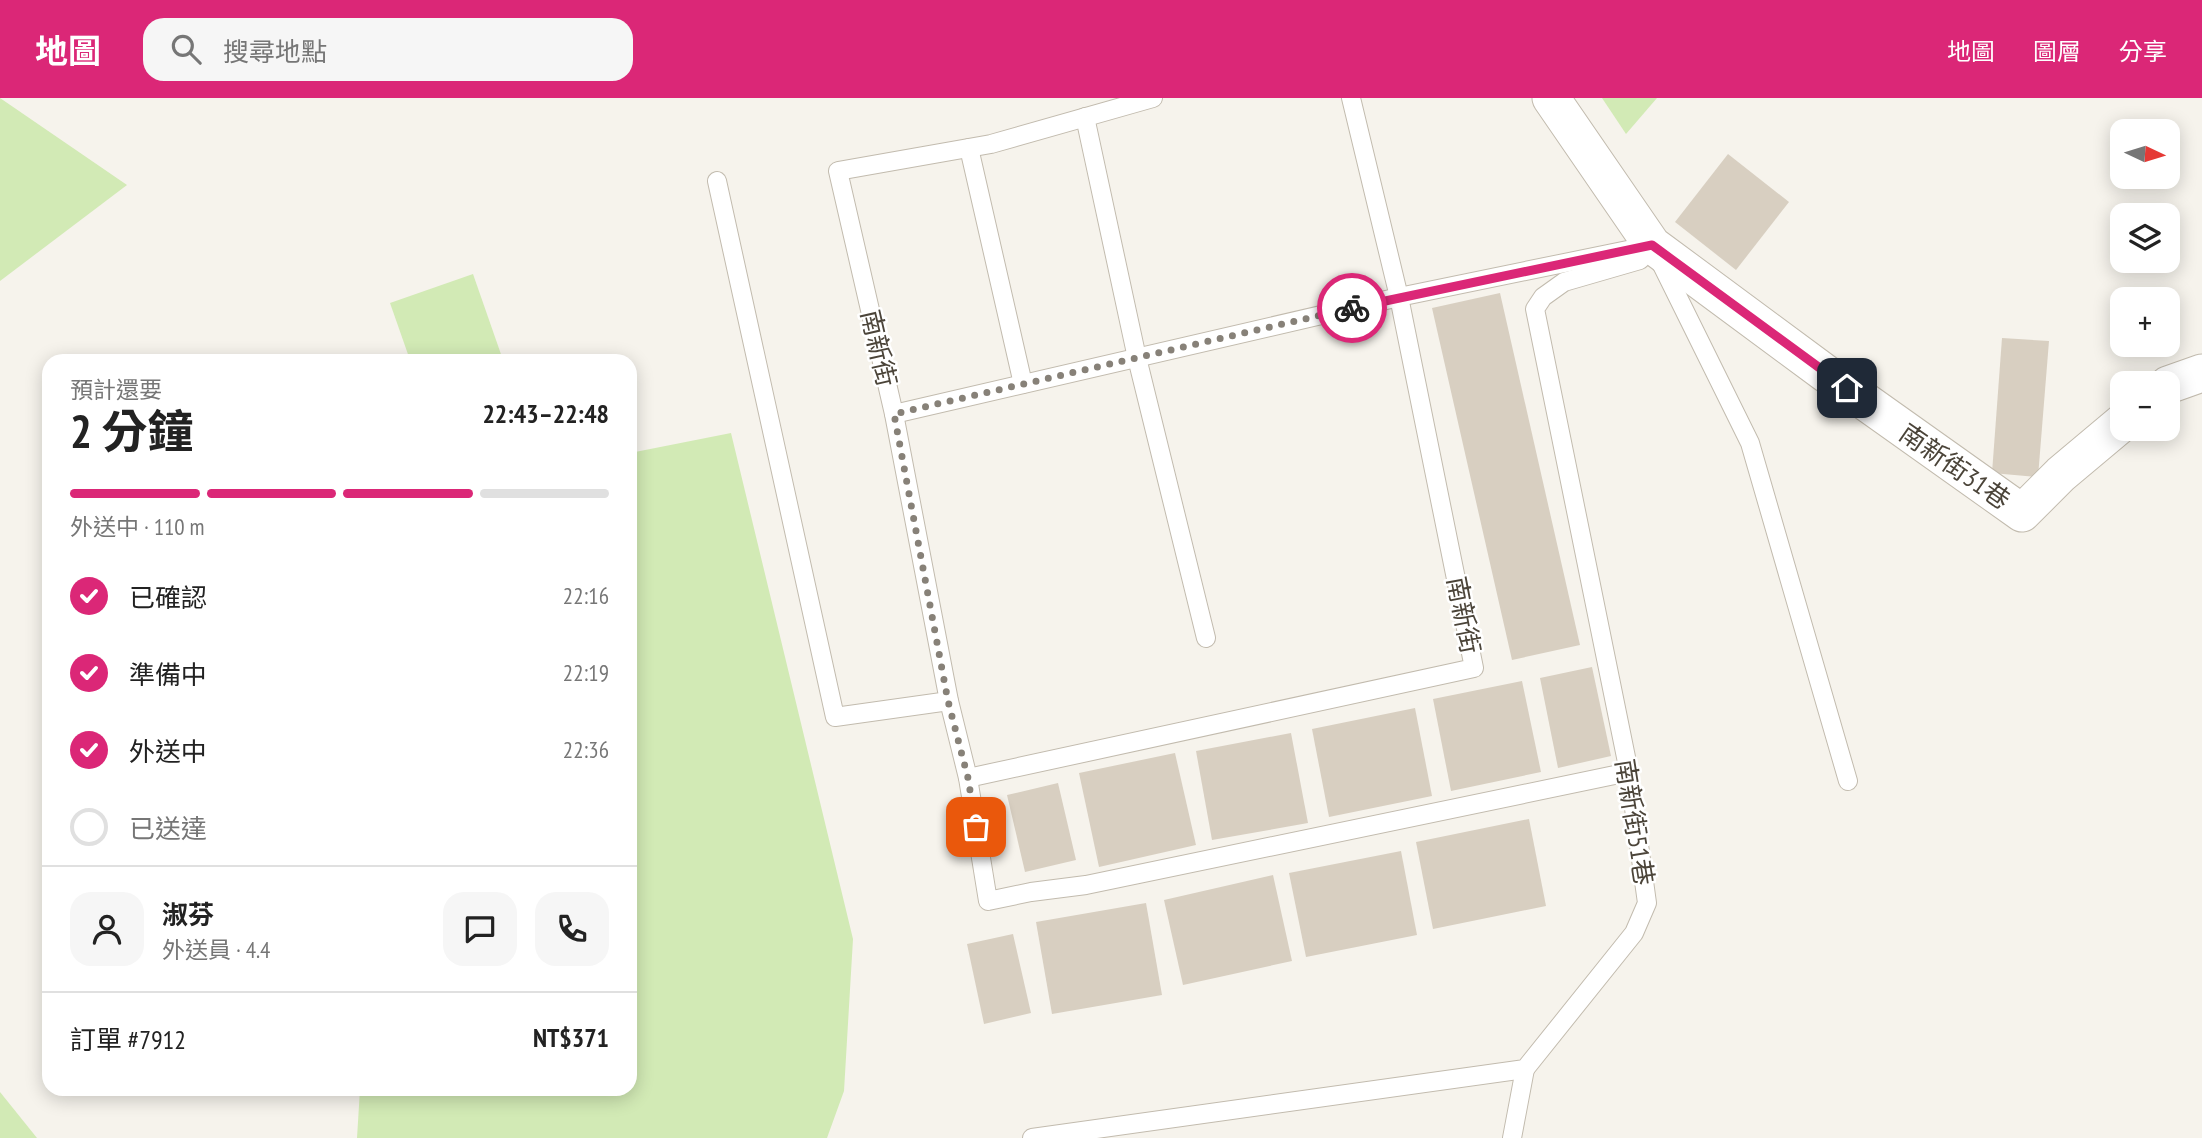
<!DOCTYPE html>
<html lang="zh-TW">
<head>
<meta charset="utf-8">
<style>
  :root { --surface:#fff; --page:#f6f6f6; --text:#222; --muted:#767676; --line:#e0e0e0; --accent:#db2777 }
  body { margin:0; font-family:"PT Sans Narrow","Noto Sans TC",sans-serif; background:var(--page); color:var(--text); height:100vh; display:flex; flex-direction:column; font-size:26px; white-space:nowrap }
  * { box-sizing:border-box; margin:0 }
  p { font-size:23px; color:var(--muted) }
  .icon { flex:none; width:38px; height:38px; fill:none; stroke:currentColor; stroke-width:2; stroke-linecap:round; stroke-linejoin:round }
  .map { position:relative; flex:1; overflow:hidden }
  .drawer { position:absolute; left:42px; top:256px; width:595px; height:742px; display:flex; flex-direction:column; background:var(--surface); border-radius:21px; box-shadow:0 4px 18px #0003 }
  .drawer>* { flex:none }
  .needle { width:46px; rotate:94deg }
  .fabs { position:absolute; left:2110px; top:21px; display:grid; gap:14px }
  .fabs a { display:grid; place-items:center; width:70px; height:70px; border-radius:14px; background:var(--surface); box-shadow:0 4px 18px #0003; font-size:35px }
  .pin { position:absolute; display:grid; place-items:center; width:60px; height:60px; color:#fff; margin:-30px; border-radius:14px; box-shadow:0 4px 10px #0006 }
  .courier { position:absolute; display:grid; place-items:center; width:70px; height:70px; margin:-35px; border:5px solid #db2777; border-radius:50%; background:#fff; color:#222; box-shadow:0 2px 9px #0007 }
  .overview em { font-style:normal; font-weight:700 }
  .overview div { display:flex; flex-direction:column-reverse }
  .overview { display:flex; align-items:center; justify-content:space-between; height:119px; padding:0 28px }
  h1 { font-size:46px; font-weight:700; line-height:52px }
  .bar { display:grid; grid-template-columns:repeat(4,1fr); gap:10px 7px; align-content:center; height:84px; padding:0 28px }
  .bar i { height:9px; border-radius:5px; background:var(--line) }
  .bar .selected { background:var(--accent) }
  .bar p { grid-column:span 4 }
  .line { display:flex; align-items:center; gap:18px; padding:0 28px; border-top:2px solid var(--line) }
  .line div { flex:1 }
  .round { display:grid; place-items:center; flex:none; width:74px; height:74px; border-radius:21px; background:var(--page) }
  ol { padding:0 28px; list-style:none }
  li { display:flex; align-items:center; gap:21px; height:77px }
  li p { margin-inline-start:auto }
  li .icon { padding:7px; border-radius:50%; background:var(--accent); color:#fff; stroke-width:4 }
  li:last-child { color:var(--muted) }
  li i { width:38px; height:38px; border:4px solid var(--line); border-radius:50% }
  header { display:flex; align-items:center; gap:42px; box-sizing:border-box; height:98px; padding:0 35px; background:var(--accent); color:#fff }
  header strong { font-size:33px }
  nav { display:flex; gap:38px; margin-inline-start:auto; font-size:24px }
  .search { width:490px; height:63px; background:var(--page); display:flex; align-items:center; gap:18px; box-sizing:border-box; padding:0 24px; border-radius:21px; color:var(--muted); font-size:26px }
  .map>svg:first-child { display:block }
  .green { fill:#d2eab5 }
  .building { fill:#d8cfc1 }
  .lines { fill:none; stroke-linecap:round; stroke-linejoin:round }
  .service-casing { stroke:#c2bbae; stroke-width:20 }
  .minor-casing { stroke:#c2bbae; stroke-width:39 }
  .service { stroke:#fff; stroke-width:18 }
  .minor { stroke:#fff; stroke-width:37 }
  .done { stroke:#878178; stroke-width:7; stroke-dasharray:0 12.6 }
  .route { stroke:#db2777; stroke-width:9 }
  .labels { text-anchor:middle; dominant-baseline:central; stroke-width:5; stroke-linejoin:round; paint-order:stroke }
  .street-label { font-size:26px; fill:#4b4439; stroke:#fff }
</style>
</head>
<body>
<header>
<strong>地圖</strong>
<div class="search"><svg class="icon" aria-label="search" viewBox="0 0 24 24"><circle cx="10" cy="10" r="6"/><path d="M15 15l6 6"/></svg>搜尋地點</div>
<nav><a>地圖</a><a>圖層</a><a>分享</a></nav>
</header>
<div class="map">
<svg width="2202" height="1040" viewBox="0 0 2202 1040">
  <rect width="100%" height="100%" fill="#f6f3ec"/>
  <g class="green">
    <polygon points="0,0 127,87 0,183"/>
    <polygon points="1602,0 1657,0 1626,36"/>
    <polygon points="473,176 503,262 410,262 390,205"/>
    <polygon points="731,335 853,841 844,993 827,1040 357,1040 360,991 630,990 630,355"/>
    <polygon points="0,994 37,1040 0,1040"/>
  </g>
  <g class="building">
    <polygon points="1728,56 1789,104 1736,172 1675,124"/>
    <polygon points="1500,195 1580,547 1512,562 1432,210"/>
    <polygon points="2002,240 2049,243 2038,379 1992,375"/>
    <polygon points="1592,569 1611,658 1558,670 1540,580"/>
    <polygon points="1522,583 1541,674 1451,693 1433,601"/>
    <polygon points="1415,610 1432,698 1329,719 1312,631"/>
    <polygon points="1291,635 1308,725 1212,742 1196,653"/>
    <polygon points="1175,655 1196,747 1099,769 1079,675"/>
    <polygon points="1058,685 1076,762 1025,774 1007,697"/>
    <polygon points="1529,721 1546,808 1433,831 1416,744"/>
    <polygon points="1401,753 1417,837 1306,859 1289,775"/>
    <polygon points="1273,777 1292,863 1183,887 1164,802"/>
    <polygon points="1146,805 1162,897 1052,916 1036,824"/>
    <polygon points="1013,836 1031,915 984,926 967,846"/>
  </g>
  <g class="lines">
    <g class="service-casing">
      <g id="service">
        <polyline points="1153,0 991,46 838,73 894,316 949,603 968,680 988,803 1031,794 1086,787 1629,674"/>
        <polyline points="1085,19 1137,260 1206,540"/>
        <polyline points="969,50 1023,286"/>
        <polyline points="717,83 835,619 949,603"/>
        <polyline points="1660,163 1750,345 1848,683"/>
        <polyline points="894,316 1399,199 1652,147"/>
        <polyline points="968,680 1474,570 1399,199 1351,0"/>
        <polyline points="1032,1040 1525,971 1634,835 1647,805 1629,674 1535,211 1543,199 1564,184 1640,162 1652,147"/>
        <polyline points="1512,1040 1525,971"/>
      </g>
    </g>
    <g class="minor-casing">
      <g id="minor">
        <polyline points="1551,0 1652,147 1825,275 2022,415 2061,376 2123,324"/>
        <polyline points="2168,287 2202,275"/>
      </g>
    </g>
    <use href="#service" class="service"/>
    <use href="#minor" class="minor"/>
  </g>
  <g class="lines">
    <polyline class="done" points="976,729 968,680 948,603 894,316 1352,210"/>
    <polyline class="route" points="1352,210 1652,147 1847,290"/>
  </g>
  <g class="labels">
    <g class="street-label">
      <text transform="translate(879 250) rotate(77)">南新街</text>
      <text transform="translate(1955 368) rotate(35)">南新街31巷</text>
      <text transform="translate(1464 517) rotate(79)">南新街</text>
      <text transform="translate(1635 724) rotate(81)">南新街51巷</text>
    </g>
  </g>
</svg>
<div class="fabs">
<a><svg class="needle" viewBox="-14 -14 28 28"><path d="M0-13l5 13h-10z" fill="#e53935"/><path d="M0 13l5-13h-10z" fill="#767676"/></svg></a>
<a><svg class="icon" aria-label="layers" viewBox="0 0 24 24"><path d="M12 4l9 5-9 5-9-5zM3 14l9 5 9-5"/></svg></a>
<a>+</a>
<a>−</a>
</div>
<div class="pin" style="left:976px;top:729px;background:#ea580c"><svg class="icon" aria-label="bag" viewBox="0 0 24 24"><path d="M5 8h14l-1 12H6zM9 8a3 3 0 0 1 6 0"/></svg></div>
<div class="pin" style="left:1847px;top:290px;background:#1f2937"><svg class="icon" aria-label="home" viewBox="0 0 24 24"><path d="M3 11l9-7 9 7M6 9v11h12V9"/></svg></div>
<div class="courier" style="left:1352px;top:210px"><svg class="icon" aria-label="bike" viewBox="0 0 24 24"><circle cx="6" cy="16" r="4"/><circle cx="18" cy="16" r="4"/><path d="M6 16l4-8h5l3 8M10 8l3 8H6M13 5h3"/></svg></div>
<section class="drawer">
<div class="overview"><div><h1>2 分鐘</h1><p>預計還要</p></div><em>22:43–22:48</em></div>
<div class="bar"><i class="selected"></i><i class="selected"></i><i class="selected"></i><i></i><p>外送中 · 110 m</p></div>
<ol>
<li><svg class="icon" aria-label="check" viewBox="0 0 24 24"><path d="M5 12l5 5 9-10"/></svg>已確認<p>22:16</p></li>
<li><svg class="icon" aria-label="check" viewBox="0 0 24 24"><path d="M5 12l5 5 9-10"/></svg>準備中<p>22:19</p></li>
<li><svg class="icon" aria-label="check" viewBox="0 0 24 24"><path d="M5 12l5 5 9-10"/></svg>外送中<p>22:36</p></li>
<li><i></i>已送達</li>
</ol>
<div class="line" style="height:126px"><a class="round"><svg class="icon" aria-label="person" viewBox="0 0 24 24"><circle cx="12" cy="8" r="4"/><path d="M4 21q1-7 8-7t8 7"/></svg></a><div><b>淑芬</b><p>外送員 · 4.4</p></div><a class="round"><svg class="icon" aria-label="chat" viewBox="0 0 24 24"><path d="M4 5h16v11H9l-5 4z"/></svg></a><a class="round"><svg class="icon" aria-label="phone" viewBox="0 0 24 24"><path d="M5 4h4l2 5-3 2q2 4 5 5l2-3 5 2v4C11 20 4 13 5 4z"/></svg></a></div>
<div class="line" style="height:91px"><div>訂單 #7912</div><b>NT$371</b></div>
</section>
</div>
</body>
</html>
